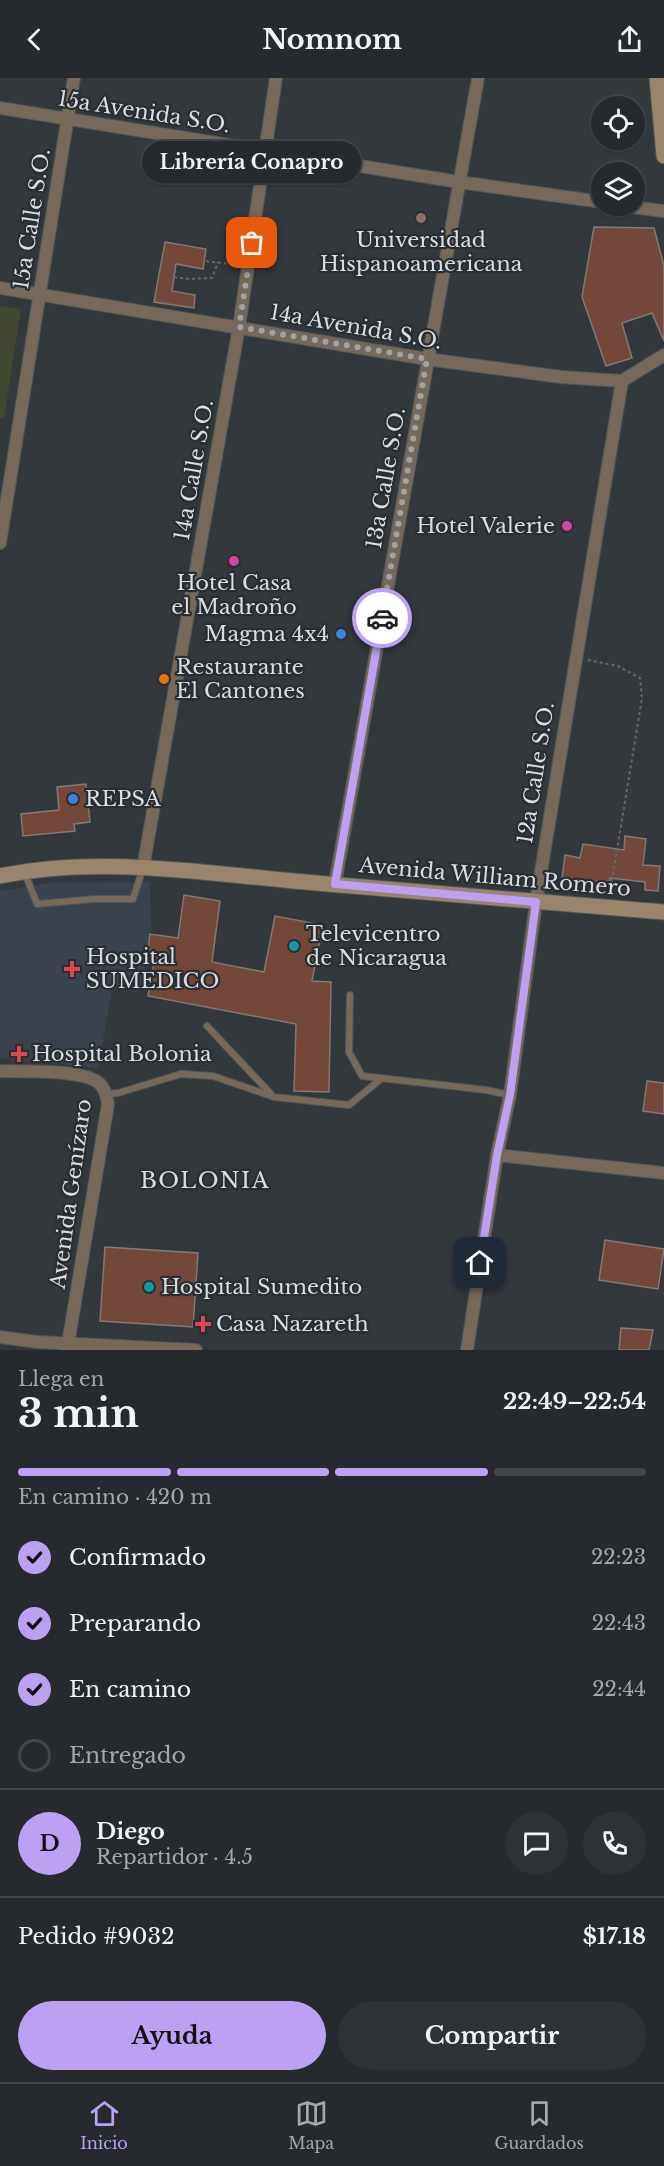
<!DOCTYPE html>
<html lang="es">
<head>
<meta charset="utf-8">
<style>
  :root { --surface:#262a2e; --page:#2e3236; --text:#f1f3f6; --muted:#a4a7aa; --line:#42464a; --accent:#bca0f2 }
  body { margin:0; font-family:"Libre Baskerville",serif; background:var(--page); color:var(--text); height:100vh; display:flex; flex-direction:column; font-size:22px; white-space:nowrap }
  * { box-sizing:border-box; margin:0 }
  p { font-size:20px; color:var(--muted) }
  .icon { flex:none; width:33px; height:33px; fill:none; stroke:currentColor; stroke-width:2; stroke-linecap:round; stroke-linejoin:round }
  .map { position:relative; height:1272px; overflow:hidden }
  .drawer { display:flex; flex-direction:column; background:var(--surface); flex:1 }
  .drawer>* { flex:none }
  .controls { position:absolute; left:591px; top:18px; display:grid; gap:12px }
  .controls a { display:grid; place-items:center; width:54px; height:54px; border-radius:50%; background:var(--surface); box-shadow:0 2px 4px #0004,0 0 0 2px var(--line); font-size:30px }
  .pin { position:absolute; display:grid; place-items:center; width:51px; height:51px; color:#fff; margin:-26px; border-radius:12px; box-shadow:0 3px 9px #0006 }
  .courier { position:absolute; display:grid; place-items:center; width:60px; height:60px; margin:-30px; border:4px solid #bca0f2; border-radius:50%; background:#fff; color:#222; box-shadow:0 2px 8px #0007 }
  .bubble { position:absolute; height:42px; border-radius:21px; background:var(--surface); box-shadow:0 2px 4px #0004,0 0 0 2px var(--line); font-size:20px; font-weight:800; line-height:42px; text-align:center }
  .head em { font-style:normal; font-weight:800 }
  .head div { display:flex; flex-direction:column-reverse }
  .head { display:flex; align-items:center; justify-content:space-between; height:102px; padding:0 18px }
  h1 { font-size:39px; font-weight:800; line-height:45px }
  .bar { display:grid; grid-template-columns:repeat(4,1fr); gap:9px 6px; align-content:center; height:72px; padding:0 18px }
  .bar i { height:8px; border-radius:4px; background:var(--line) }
  .bar .current { background:var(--accent) }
  .bar p { grid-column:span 4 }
  .line { display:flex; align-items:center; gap:15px; padding:0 18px; border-top:2px solid var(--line) }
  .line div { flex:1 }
  .round { display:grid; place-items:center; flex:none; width:63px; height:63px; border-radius:32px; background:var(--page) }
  ol { padding:0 18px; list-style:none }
  li { display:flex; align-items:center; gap:18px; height:66px }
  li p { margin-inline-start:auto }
  li .icon { padding:6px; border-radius:50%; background:var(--accent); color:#111; stroke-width:4 }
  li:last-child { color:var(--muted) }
  li i { width:33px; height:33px; border:3px solid var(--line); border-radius:50% }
  .primary-button { display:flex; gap:12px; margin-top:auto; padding:12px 18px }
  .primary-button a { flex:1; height:69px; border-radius:36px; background:var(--accent); color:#111; font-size:24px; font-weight:800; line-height:69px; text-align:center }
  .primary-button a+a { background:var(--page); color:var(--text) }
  header { display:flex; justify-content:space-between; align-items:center; height:78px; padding:0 18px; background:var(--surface); font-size:27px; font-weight:800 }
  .menu { display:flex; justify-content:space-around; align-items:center; height:84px; border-top:2px solid var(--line); background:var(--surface); font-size:16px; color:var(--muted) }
  .menu a { display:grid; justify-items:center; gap:3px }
  .menu .current { color:var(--accent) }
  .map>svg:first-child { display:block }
  .built { fill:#39424d }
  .green { fill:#42472f }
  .building { fill:#73483b; stroke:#827976; stroke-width:1.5 }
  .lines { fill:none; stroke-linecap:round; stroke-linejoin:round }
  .lane-casing { stroke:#51565a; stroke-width:8 }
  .street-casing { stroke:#51565a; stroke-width:14 }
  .secondary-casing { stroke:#51565a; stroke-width:17 }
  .path { stroke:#65696e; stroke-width:2; stroke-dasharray:3 3; stroke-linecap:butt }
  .lane { stroke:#76695a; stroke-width:6 }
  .street { stroke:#76695a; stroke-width:12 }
  .secondary { stroke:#99846c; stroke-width:15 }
  .done { stroke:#9fa3a7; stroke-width:6; stroke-dasharray:0 10.8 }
  .route { stroke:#bca0f2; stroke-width:8 }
  .education-dot { fill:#8d6e63; stroke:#292e33; stroke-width:2 }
  .hotel-dot { fill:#d1479c; stroke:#292e33; stroke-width:2 }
  .shop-dot { fill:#3f7fe0; stroke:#292e33; stroke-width:2 }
  .food-dot { fill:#e8710a; stroke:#292e33; stroke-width:2 }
  .culture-dot { fill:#0f9aa8; stroke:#292e33; stroke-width:2 }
  .health-dot { fill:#e0444e; stroke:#292e33; stroke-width:2 }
  .labels { text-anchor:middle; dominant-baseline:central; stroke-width:4.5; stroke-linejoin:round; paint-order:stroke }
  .street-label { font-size:21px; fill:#d9dce0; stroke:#292e33 }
  .poi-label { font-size:21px; fill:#d9dce0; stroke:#292e33; text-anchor:start }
  .neighbourhood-label { font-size:22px; letter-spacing:1.5px; fill:#d9dce0; stroke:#292e33 }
</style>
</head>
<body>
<header><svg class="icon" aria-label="back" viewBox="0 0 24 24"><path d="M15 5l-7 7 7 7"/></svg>Nomnom<svg class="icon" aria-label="share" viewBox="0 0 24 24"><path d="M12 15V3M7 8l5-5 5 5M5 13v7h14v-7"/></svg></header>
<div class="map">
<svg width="664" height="1272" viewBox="0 0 664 1272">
  <rect width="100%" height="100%" fill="#33383d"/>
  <polygon class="built" points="150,804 151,851 140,914 112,911 98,990 0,980 0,813 50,805"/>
  <polygon class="green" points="0,228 21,231 4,340 0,340"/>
  <g class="building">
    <polygon points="594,149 654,150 664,188 664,263 652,235 622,245 632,280 606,288 582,219"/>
    <polygon points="165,164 206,171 203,191 176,186 172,213 195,217 194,230 154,224"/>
    <polygon points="86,706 90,744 74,746 75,753 23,758 21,736 59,732 57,709"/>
    <polygon points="625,758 646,761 643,787 660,788 658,813 645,812 645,804 610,800 609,809 562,801 565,777 580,780 583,766 624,772"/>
    <polygon points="184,817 220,823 212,884 264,894 275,838 323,847 312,903 331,904 329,1014 294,1013 296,946 148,918 156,874 148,871 150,856 178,860"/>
    <polygon points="647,1003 664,1005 664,1036 643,1033"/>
    <polygon points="605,1162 664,1171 658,1211 599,1202"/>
    <polygon points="105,1169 198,1175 193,1249 100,1243"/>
    <polygon points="621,1250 653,1252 649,1272 619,1272"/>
  </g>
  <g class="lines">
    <g class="lane-casing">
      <g id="lane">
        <polyline points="24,793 37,826 94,821 133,821 143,790"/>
        <polyline points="350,917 349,974 362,998 486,1012 510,1017"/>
        <polyline points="207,948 271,1016"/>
        <polyline points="107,1016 118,1015 181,996 213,998 274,1019 349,1027 381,1001"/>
      </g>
    </g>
    <g class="street-casing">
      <g id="street">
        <polyline points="0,30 459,104 602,124"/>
        <polyline points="623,128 664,133"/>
        <polyline points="0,210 427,281 561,299 622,303 664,277"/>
        <polyline points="0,465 74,0"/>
        <polyline points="143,790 239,249 276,0"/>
        <polyline points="335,806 478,0"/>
        <path d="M0,993C23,994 82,991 99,1005C105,1010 107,1019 108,1026L67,1272"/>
        <polyline points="497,1077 664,1095"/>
        <polyline points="0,1259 37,1264 196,1272"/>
        <polyline points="467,1272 497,1077 510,1017 536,824 622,303"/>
      </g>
    </g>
    <g class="secondary-casing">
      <g id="secondary">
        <polyline points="657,0 664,78"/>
        <path d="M0,798C96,778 197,794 294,803C417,814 540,824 664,834"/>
      </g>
    </g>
    <g class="path">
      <polyline points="206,183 237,187"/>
      <polyline points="174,199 189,201 212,200 218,184"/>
      <polyline points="588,582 618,588 640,600 642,620 610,815"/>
    </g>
    <use href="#lane" class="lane"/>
    <use href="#street" class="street"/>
    <use href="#secondary" class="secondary"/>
  </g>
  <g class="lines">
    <polyline class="done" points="252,165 239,249 427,281 382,540"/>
    <polyline class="route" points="382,540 335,806 536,824 510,1017 497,1077 480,1185"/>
  </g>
  <circle class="education-dot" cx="421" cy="140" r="6"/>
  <g class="hotel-dot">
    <circle cx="567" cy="448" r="6"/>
    <circle cx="234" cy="483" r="6"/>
  </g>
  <g class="shop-dot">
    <circle cx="341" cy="556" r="6"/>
    <circle cx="73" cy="721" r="6"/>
  </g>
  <circle class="food-dot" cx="164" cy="601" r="6"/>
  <g class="culture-dot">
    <circle cx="294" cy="868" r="6"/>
    <circle cx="149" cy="1209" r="6"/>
  </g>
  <g class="health-dot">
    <path d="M69 882h6v6h6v6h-6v6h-6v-6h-6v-6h6z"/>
    <path d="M16 967h6v6h6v6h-6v6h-6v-6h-6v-6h6z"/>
    <path d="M200 1237h6v6h6v6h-6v6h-6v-6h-6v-6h6z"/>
  </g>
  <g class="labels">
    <g class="street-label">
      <text transform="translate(144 34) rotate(9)">15a Avenida S.O.</text>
      <text transform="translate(32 141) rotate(-81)">15a Calle S.O.</text>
      <text transform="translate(356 249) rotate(10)">14a Avenida S.O.</text>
      <text transform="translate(194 392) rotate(-80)">14a Calle S.O.</text>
      <text transform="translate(386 400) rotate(-80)">13a Calle S.O.</text>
      <text transform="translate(536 695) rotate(-81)">12a Calle S.O.</text>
      <text transform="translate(495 799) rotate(5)">Avenida William Romero</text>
      <text transform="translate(71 1116) rotate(-82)">Avenida Genízaro</text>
    </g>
    <g class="poi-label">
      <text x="421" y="162" text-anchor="middle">Universidad<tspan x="421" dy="24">Hispanoamericana</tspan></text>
      <text x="555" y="448" text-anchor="end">Hotel Valerie</text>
      <text x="234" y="505" text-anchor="middle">Hotel Casa<tspan x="234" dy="24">el Madroño</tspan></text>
      <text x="329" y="556" text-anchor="end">Magma 4x4</text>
      <text x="176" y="589">Restaurante<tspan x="176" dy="24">El Cantones</tspan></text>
      <text x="85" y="721">REPSA</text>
      <text x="306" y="856">Televicentro<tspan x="306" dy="24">de Nicaragua</tspan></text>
      <text x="86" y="879">Hospital<tspan x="86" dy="24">SUMEDICO</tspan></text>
      <text x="32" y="976">Hospital Bolonia</text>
      <text x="161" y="1209">Hospital Sumedito</text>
      <text x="216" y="1246">Casa Nazareth</text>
    </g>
    <g class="neighbourhood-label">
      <text x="205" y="1102">BOLONIA</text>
    </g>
  </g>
</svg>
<div class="controls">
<a><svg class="icon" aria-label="locate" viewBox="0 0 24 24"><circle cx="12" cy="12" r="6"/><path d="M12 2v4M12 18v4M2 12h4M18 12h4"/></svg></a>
<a><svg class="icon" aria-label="layers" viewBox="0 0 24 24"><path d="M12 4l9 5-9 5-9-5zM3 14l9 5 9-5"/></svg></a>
</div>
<div class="pin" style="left:252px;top:165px;background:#ea580c"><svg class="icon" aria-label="bag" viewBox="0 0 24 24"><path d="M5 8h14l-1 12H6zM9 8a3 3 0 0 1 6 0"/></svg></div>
<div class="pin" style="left:480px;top:1185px;background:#1f2937"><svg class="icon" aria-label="home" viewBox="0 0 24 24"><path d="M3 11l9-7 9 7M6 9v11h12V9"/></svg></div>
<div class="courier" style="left:382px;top:540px"><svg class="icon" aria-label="car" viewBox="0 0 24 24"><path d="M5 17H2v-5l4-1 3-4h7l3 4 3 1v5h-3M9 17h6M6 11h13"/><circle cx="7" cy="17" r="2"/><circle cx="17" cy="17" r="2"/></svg></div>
<div class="bubble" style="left:142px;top:63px;width:219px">Librería Conapro</div>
</div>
<section class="drawer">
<div class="head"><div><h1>3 min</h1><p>Llega en</p></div><em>22:49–22:54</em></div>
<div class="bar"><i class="current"></i><i class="current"></i><i class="current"></i><i></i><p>En camino · 420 m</p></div>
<ol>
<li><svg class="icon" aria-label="check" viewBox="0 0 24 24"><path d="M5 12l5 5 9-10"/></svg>Confirmado<p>22:23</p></li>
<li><svg class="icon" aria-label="check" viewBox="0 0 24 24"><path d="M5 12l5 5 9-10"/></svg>Preparando<p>22:43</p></li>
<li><svg class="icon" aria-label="check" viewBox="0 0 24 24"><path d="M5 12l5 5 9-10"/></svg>En camino<p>22:44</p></li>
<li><i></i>Entregado</li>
</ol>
<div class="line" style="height:108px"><b class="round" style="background:var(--accent);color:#111">D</b><div><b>Diego</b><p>Repartidor · 4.5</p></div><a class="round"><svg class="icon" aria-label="chat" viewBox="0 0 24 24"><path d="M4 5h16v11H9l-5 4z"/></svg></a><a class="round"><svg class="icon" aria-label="phone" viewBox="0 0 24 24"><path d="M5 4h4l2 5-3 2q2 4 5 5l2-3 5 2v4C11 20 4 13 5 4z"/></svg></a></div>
<div class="line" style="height:78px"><div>Pedido #9032</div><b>$17.18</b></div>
<div class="primary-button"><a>Ayuda</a><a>Compartir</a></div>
</section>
<nav class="menu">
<a class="current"><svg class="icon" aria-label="home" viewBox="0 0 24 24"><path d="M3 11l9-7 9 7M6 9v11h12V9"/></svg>Inicio</a>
<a><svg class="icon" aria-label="map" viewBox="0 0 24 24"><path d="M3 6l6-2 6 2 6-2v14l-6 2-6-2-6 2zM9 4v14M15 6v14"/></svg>Mapa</a>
<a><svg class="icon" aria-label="saved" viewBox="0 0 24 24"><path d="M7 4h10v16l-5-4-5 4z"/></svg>Guardados</a>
</nav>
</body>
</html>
